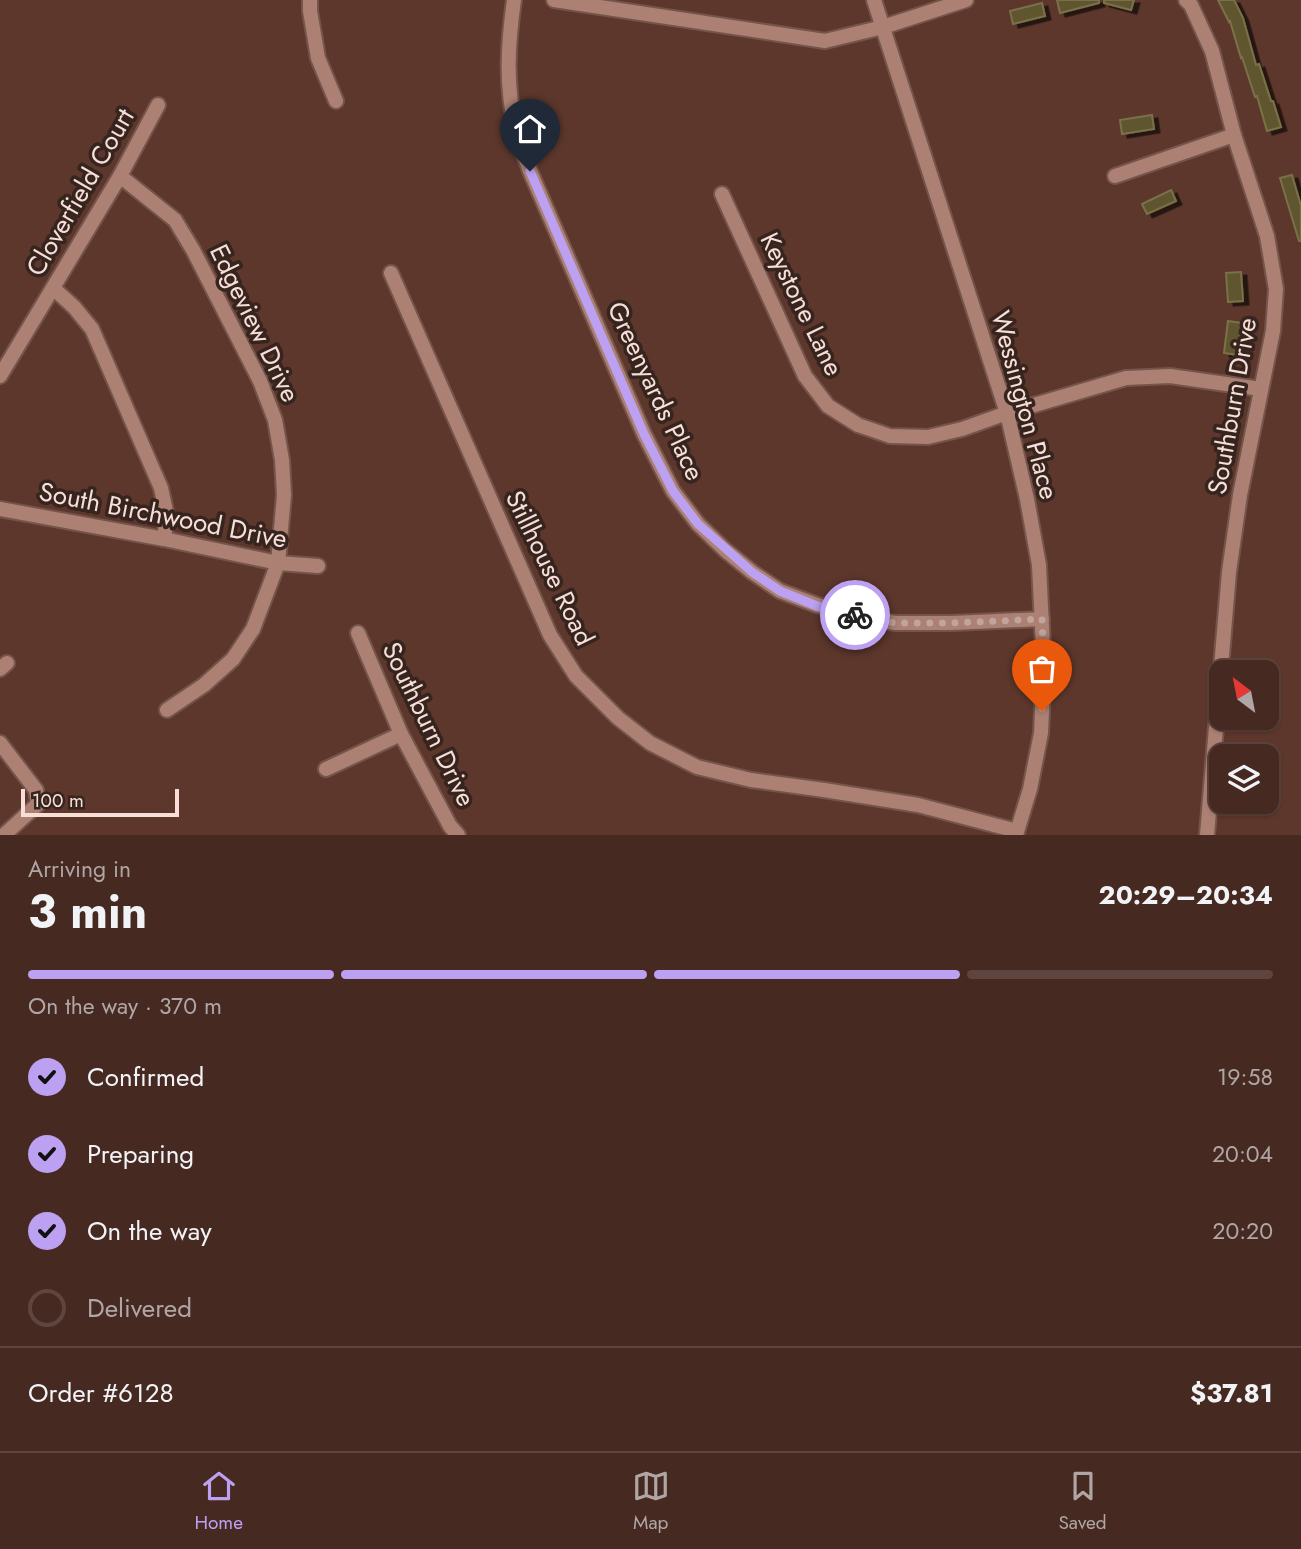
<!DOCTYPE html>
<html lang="en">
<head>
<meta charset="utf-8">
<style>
  :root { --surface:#462921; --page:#4d312a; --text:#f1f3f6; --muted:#b0a6a5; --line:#5e453f; --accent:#bca0f2 }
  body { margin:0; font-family:Jost,sans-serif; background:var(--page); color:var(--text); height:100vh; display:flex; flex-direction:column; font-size:26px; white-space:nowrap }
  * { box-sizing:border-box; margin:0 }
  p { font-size:23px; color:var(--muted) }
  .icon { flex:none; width:38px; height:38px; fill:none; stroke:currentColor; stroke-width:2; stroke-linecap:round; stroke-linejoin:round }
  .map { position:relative; height:835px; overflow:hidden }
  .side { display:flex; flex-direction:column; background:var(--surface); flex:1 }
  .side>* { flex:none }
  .needle { width:46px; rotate:328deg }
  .buttons { position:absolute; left:1209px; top:660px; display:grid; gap:14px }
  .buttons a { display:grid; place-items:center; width:70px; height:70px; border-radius:14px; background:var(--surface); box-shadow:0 2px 5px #0004,0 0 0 2px var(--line); font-size:35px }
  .scale { position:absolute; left:21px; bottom:18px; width:158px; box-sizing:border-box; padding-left:7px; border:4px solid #f7ded7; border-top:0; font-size:19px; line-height:24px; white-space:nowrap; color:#f7ded7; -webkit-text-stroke:5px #36241f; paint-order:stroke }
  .pin { position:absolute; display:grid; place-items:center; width:60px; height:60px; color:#fff; margin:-72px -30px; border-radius:50% 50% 50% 0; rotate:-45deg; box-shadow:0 0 7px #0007 }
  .pin .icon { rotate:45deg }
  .courier { position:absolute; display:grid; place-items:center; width:70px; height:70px; margin:-35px; border:5px solid #bca0f2; border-radius:50%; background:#fff; color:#222; box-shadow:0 2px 9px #0007 }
  .headline em { font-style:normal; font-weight:700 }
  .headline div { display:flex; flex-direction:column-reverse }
  .headline { display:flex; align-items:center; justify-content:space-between; height:119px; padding:0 28px }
  h1 { font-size:46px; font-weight:700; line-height:52px }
  .bar { display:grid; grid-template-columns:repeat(4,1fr); gap:10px 7px; align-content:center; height:84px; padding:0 28px }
  .bar i { height:9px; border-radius:5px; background:var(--line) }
  .bar .current { background:var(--accent) }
  .bar p { grid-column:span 4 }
  .line { display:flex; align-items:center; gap:18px; padding:0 28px; border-top:2px solid var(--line) }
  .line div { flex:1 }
  ol { padding:0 28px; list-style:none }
  li { display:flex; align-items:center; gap:21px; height:77px }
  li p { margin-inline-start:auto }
  li .icon { padding:7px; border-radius:50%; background:var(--accent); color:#111; stroke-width:4 }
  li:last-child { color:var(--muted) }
  li i { width:38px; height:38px; border:4px solid var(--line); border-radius:50% }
  .tabs { display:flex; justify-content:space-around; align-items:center; height:98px; border-top:2px solid var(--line); background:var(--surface); font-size:19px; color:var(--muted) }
  .tabs a { display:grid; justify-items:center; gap:4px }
  .tabs .current { color:var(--accent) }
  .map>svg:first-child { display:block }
  .building { fill:#5e552e; stroke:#7a7149; stroke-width:2; filter:url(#shadow) }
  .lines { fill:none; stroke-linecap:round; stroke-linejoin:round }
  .minor-casing { stroke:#74544b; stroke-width:18 }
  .minor { stroke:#ac8073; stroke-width:14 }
  .done { stroke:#c1a49b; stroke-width:7; stroke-dasharray:0 12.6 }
  .route { stroke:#bca0f2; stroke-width:9 }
  .labels { text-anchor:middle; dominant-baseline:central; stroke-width:7; stroke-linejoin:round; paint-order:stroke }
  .street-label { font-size:26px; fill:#f7ded7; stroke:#36241f }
</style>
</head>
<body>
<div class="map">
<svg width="1301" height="835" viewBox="0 0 1301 835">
  <defs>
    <filter id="shadow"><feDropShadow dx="5.5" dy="3.5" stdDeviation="0" flood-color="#0009"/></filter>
  </defs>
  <rect width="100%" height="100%" fill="#5d372c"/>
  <g class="building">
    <polygon points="1057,0 1099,0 1099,3 1060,13"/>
    <polygon points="1104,0 1134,0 1131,10 1104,3"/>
    <polygon points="1218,0 1234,0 1243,18 1256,65 1259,64 1271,101 1273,101 1281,127 1267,131 1257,96 1255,97 1242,57 1241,58 1230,21 1229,22"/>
    <polygon points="1042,3 1045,16 1013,24 1010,11"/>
    <polygon points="1152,115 1154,129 1122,134 1120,120"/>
    <polygon points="1292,175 1301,206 1301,241 1299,241 1280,178"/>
    <polygon points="1171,190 1176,201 1147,214 1142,204"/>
    <polygon points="1241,272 1243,301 1228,302 1226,273"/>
    <polygon points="1228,321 1242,323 1238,355 1224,353"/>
  </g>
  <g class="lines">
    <g class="minor-casing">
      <g id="minor">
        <polyline points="310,0 310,11 318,58 336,101"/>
        <path d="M514,0C508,43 505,86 516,129C519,143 525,157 530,171L644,434L673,491L698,524L725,550L752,572L780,591L817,605L857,616L895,623H952L1042,619"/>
        <polyline points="554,0 825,41 883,27 966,0"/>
        <polyline points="874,0 1007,413 1027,499 1039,565 1044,668 1041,733 1030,789 1016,835"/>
        <polyline points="1186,0 1191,5 1212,51 1234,135 1267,236 1276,289 1273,331 1240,495 1229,572 1207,835"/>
        <polyline points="120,176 175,220 193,250 260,381 275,420 282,460 284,495 278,563 253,629 233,659 204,685 167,710"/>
        <polyline points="1115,176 1234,135"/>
        <polyline points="722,194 805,376 828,406 858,425 890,436 928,437 962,429 1007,413 1126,378 1170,376 1261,389"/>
        <polyline points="391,273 550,635 576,676 618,718 650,743 697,767 751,780 824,790 918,805 1017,831"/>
        <polyline points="53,288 74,307 92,329 161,488 167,516 164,539"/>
        <polyline points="0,376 120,176 158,105"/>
        <polyline points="0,509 164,539 278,563 318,566"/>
        <polyline points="358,633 401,734 450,826 458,835"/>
        <polyline points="0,669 7,663"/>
        <polyline points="0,743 36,790 38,804 4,835"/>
        <polyline points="326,769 401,734"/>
      </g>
    </g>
    <use href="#minor" class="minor"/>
  </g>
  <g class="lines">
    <polyline class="done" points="855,615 895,623 952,623 1042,619 1044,668 1042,711"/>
    <polyline class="route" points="530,171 644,434 673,491 698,524 752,572 780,591 817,606 855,615"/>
  </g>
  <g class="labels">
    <g class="street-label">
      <text transform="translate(80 192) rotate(-60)">Cloverfield Court</text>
      <text transform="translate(802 304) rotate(64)">Keystone Lane</text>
      <text transform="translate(255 323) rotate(64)">Edgeview Drive</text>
      <text transform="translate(656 391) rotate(65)">Greenyards Place</text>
      <text transform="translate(1025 405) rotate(75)">Wessington Place</text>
      <text transform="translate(1232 406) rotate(-80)">Southburn Drive</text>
      <text transform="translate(163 515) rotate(11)">South Birchwood Drive</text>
      <text transform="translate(550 568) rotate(64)">Stillhouse Road</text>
      <text transform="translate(429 724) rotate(64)">Southburn Drive</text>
    </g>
  </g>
</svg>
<div class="buttons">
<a><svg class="needle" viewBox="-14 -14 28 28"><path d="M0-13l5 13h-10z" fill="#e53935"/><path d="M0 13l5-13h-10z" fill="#b0a6a5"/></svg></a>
<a><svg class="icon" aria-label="layers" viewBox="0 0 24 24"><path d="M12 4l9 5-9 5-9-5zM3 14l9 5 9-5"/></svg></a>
</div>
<div class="scale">100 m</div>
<div class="pin" style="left:1042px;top:711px;background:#ea580c"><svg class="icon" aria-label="bag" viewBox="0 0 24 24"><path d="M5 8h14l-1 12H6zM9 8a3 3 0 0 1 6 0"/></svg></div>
<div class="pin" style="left:530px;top:171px;background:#1f2937"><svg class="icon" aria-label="home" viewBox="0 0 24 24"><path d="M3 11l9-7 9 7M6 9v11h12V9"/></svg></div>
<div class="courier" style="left:855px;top:615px"><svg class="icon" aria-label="bike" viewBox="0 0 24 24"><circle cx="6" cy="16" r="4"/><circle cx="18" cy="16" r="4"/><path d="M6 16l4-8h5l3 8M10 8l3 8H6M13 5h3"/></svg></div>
</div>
<section class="side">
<div class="headline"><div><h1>3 min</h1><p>Arriving in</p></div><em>20:29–20:34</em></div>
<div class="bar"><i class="current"></i><i class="current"></i><i class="current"></i><i></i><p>On the way · 370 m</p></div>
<ol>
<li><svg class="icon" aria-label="check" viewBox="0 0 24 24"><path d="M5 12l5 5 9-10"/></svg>Confirmed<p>19:58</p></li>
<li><svg class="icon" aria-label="check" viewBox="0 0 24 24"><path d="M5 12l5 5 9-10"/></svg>Preparing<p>20:04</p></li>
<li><svg class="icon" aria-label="check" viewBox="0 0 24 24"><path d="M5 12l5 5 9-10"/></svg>On the way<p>20:20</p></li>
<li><i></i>Delivered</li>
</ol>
<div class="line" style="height:91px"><div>Order #6128</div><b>$37.81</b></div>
</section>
<nav class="tabs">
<a class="current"><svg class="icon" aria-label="home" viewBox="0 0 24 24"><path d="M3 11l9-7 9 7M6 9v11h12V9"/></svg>Home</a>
<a><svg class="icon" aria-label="map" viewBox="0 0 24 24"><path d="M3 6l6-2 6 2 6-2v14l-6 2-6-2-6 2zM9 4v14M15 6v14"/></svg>Map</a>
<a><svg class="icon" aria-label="saved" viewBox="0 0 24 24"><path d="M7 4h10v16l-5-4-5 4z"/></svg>Saved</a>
</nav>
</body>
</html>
